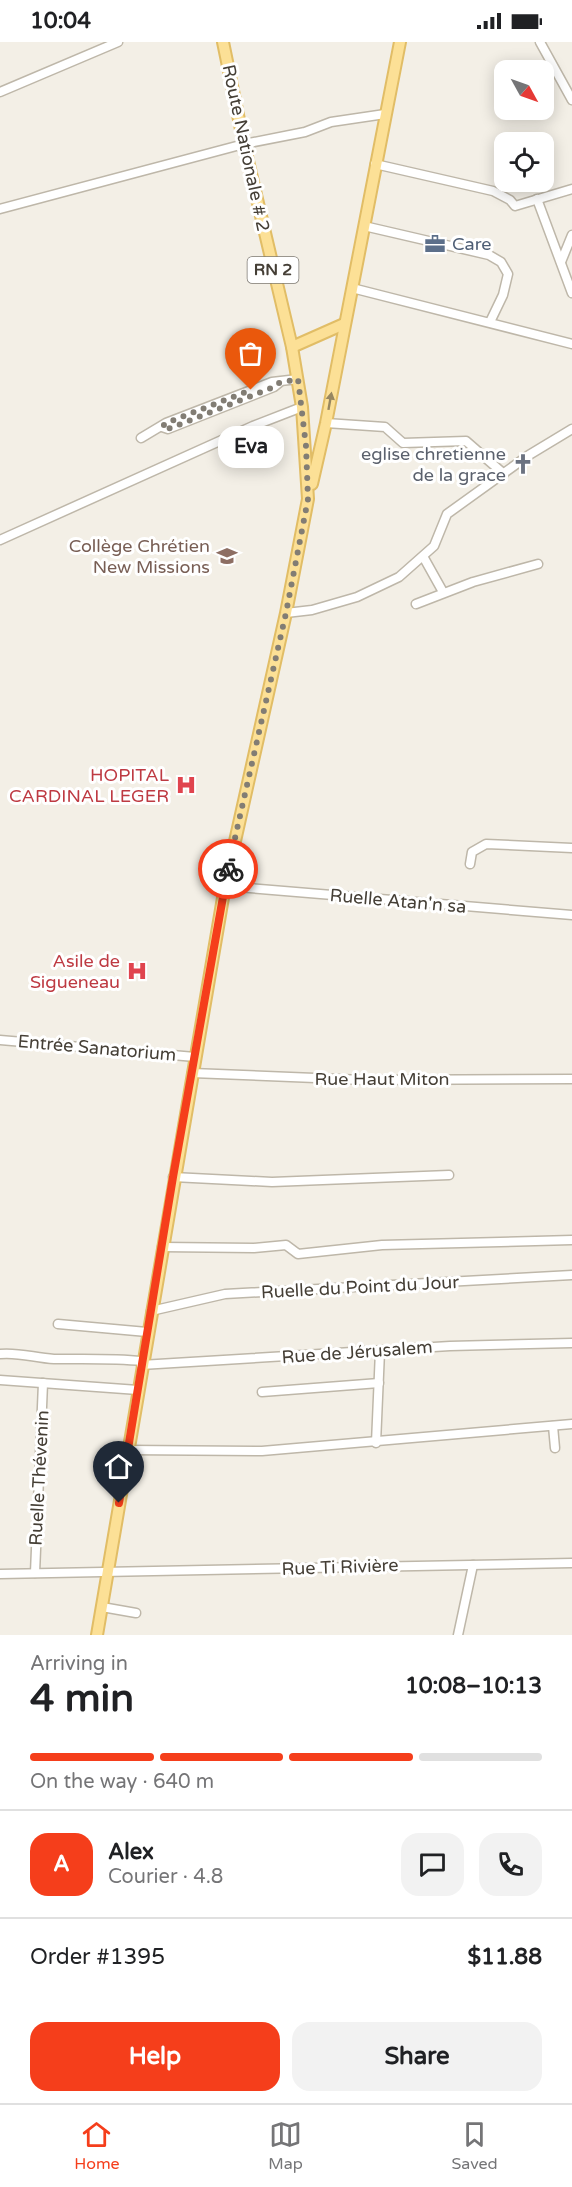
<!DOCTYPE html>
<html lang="en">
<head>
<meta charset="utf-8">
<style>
  :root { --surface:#fff; --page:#f2f2f2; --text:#202124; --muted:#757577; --line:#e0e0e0; --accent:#f53e1b }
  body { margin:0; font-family:"Varela Round",sans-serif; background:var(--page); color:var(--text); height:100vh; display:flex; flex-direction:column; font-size:22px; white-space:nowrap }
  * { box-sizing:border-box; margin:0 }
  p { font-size:20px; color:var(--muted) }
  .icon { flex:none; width:33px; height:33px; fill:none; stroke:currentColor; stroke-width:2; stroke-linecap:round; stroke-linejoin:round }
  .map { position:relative; height:1593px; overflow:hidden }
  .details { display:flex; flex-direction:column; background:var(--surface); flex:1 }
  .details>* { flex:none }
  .needle { width:39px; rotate:130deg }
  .buttons { position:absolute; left:494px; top:18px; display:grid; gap:12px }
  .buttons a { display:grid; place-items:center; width:60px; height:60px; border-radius:12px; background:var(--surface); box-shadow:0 3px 15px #0003; font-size:30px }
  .pin { position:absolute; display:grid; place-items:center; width:51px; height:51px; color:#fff; margin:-62px -26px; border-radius:50% 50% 50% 0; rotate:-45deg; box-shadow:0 0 6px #0007 }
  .pin .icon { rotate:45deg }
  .courier { position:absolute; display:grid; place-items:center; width:60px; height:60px; margin:-30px; border:4px solid #f53e1b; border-radius:50%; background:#fff; color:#222; box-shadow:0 2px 8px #0007 }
  .bubble { position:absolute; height:42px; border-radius:18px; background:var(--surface); box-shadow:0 3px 15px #0003; font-size:20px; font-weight:800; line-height:42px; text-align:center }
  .head em { font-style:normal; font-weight:800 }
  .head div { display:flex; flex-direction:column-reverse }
  .head { display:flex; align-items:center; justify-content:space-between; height:102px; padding:0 30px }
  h1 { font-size:39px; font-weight:800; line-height:45px }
  .bar { display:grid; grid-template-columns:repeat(4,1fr); gap:9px 6px; align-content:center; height:72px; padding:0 30px }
  .bar i { height:8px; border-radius:4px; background:var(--line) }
  .bar .active { background:var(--accent) }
  .bar p { grid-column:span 4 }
  .line { display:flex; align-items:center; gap:15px; padding:0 30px; border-top:2px solid var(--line) }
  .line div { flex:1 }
  .round { display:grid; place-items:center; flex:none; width:63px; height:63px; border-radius:18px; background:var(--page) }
  .action { display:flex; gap:12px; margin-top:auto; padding:12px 30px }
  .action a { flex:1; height:69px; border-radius:18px; background:var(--accent); color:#fff; font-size:24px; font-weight:800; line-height:69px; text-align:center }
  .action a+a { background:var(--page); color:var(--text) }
  .status { display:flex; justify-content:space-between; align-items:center; height:42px; padding:0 30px; background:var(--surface); direction:ltr }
  .status svg { height:16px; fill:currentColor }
  .tab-bar { display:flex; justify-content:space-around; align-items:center; height:84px; border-top:2px solid var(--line); background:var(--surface); font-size:16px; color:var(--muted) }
  .tab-bar a { display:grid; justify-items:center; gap:3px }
  .tab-bar .active { color:var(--accent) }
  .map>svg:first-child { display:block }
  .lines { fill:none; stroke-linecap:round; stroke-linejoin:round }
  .minor-casing { stroke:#beb7a9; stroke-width:11 }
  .major-casing { stroke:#e1bd66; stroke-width:14 }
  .minor { stroke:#fff; stroke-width:8 }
  .major { stroke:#fce096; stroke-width:10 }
  .oneway { fill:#978761 }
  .done { stroke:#827d74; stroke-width:6; stroke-dasharray:0 10.8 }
  .route { stroke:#f53e1b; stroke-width:8 }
  .labels { text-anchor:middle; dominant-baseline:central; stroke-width:6; stroke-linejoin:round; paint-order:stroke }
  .shield { fill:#fff; stroke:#7d7972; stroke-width:1.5 }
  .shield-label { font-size:16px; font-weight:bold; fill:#453f36 }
  .street-label { font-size:18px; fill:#453f36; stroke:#fff }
  .service-label { font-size:18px; fill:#4e5e75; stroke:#fff; text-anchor:start }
  .worship-label { font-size:18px; fill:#5b616d; stroke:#fff; text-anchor:end }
  .education-label { font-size:18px; fill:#785e54; stroke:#fff; text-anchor:end }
  .health-label { font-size:18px; fill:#be3a42; stroke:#fff; text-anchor:end }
</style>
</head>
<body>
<div class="status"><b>10:04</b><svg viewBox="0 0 49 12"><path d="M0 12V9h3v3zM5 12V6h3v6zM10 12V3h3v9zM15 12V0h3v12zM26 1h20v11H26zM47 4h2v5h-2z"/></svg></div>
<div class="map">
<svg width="572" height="1593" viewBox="0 0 572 1593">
  <rect width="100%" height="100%" fill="#f3efe6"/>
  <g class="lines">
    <g class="minor-casing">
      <g id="minor">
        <polyline points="540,0 572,58"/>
        <polyline points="0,50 118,0"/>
        <polyline points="375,122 493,149 510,158 515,164 572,147"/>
        <polyline points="537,157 572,251"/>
        <polyline points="0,167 244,102 305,90 331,80 385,72"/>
        <polyline points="364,184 489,213 501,220 508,232 503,253 490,280"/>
        <polyline points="561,220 572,193"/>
        <polyline points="352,246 572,302"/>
        <polyline points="326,381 385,385 403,401 466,399 504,432"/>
        <polyline points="162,385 168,387 274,345 279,341"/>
        <polyline points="141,396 166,381 272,340 298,337"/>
        <polyline points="0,498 253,384 302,365"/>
        <polyline points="424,516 443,550"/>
        <polyline points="416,562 473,540 538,522"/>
        <polyline points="286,571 312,568 357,555 399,535 434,504 447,472 529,413 572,387"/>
        <polyline points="470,822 472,810 486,802 572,806"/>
        <polyline points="225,844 572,873"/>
        <polyline points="0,998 195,1015"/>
        <polyline points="192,1031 364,1038 572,1037"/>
        <polyline points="173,1135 272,1140 449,1133"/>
        <polyline points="162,1205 254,1206 286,1203 298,1212 382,1203 572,1198"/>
        <polyline points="151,1269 225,1252 572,1233"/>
        <polyline points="58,1282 147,1290"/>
        <path d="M0,1312C19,1310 35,1316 54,1317C83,1317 113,1316 142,1319"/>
        <polyline points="141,1323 450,1304 572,1301"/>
        <polyline points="0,1338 138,1348"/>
        <polyline points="262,1350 379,1341"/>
        <polyline points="553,1384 555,1406"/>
        <polyline points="376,1401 380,1309"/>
        <polyline points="127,1408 262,1409 572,1382"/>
        <polyline points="35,1531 43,1341"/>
        <polyline points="0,1532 572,1521"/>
        <polyline points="102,1565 136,1571"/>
        <polyline points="458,1593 473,1523"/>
      </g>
    </g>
    <g class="major-casing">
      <g id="major">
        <polyline points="292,305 344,282"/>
        <polyline points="312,442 326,381 400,0"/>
        <polyline points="97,1593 225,844 286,571 308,457 302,365 292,305 244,102 223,0"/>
      </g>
    </g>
    <use href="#minor" class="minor"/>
    <use href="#major" class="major"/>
  </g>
  <defs><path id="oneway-solid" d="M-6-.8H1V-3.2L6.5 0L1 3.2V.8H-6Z" transform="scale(1.5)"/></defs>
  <use class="oneway" href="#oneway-solid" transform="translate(330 359) rotate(-80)"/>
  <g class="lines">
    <polyline class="done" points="228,827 286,571 308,457 306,404 298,337 279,341 274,345 168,387 162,385 166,381 251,348"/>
    <polyline class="route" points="119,1461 173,1135 228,827"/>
  </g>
  <defs>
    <g id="office-bare" transform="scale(1.62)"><path d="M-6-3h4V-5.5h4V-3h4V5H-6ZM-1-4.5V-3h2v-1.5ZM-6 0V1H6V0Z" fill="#5c6f8a" stroke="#fff" stroke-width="2.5" paint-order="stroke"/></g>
    <g id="church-bare" transform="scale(1.62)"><path d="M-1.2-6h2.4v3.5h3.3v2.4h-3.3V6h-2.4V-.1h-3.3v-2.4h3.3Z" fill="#6b7280" stroke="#fff" stroke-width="2.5" paint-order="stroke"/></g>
    <g id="school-bare" transform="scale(1.62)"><path d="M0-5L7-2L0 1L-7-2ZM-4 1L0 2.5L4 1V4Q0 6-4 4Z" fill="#8d6e63" stroke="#fff" stroke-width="2.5" paint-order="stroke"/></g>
    <g id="hospital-bare" transform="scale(1.62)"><path d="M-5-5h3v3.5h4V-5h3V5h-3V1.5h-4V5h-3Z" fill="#e0444e" stroke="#fff" stroke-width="2.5" paint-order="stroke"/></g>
  </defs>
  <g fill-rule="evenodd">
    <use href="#office-bare" x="435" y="202"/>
    <use href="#church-bare" x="523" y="422"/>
    <use href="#school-bare" x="227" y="514"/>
    <use href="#hospital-bare" x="186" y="743"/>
    <use href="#hospital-bare" x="137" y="929"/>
  </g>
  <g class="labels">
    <rect class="shield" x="247.5" y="215" width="51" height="26" rx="4.5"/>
    <g class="shield-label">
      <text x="273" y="228">RN 2</text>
    </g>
    <g class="street-label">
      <text transform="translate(246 106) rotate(78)">Route Nationale # 2</text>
      <text transform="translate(398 859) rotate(5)">Ruelle Atan'n sa</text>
      <text transform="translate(97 1006) rotate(5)">Entrée Sanatorium</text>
      <text x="382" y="1037">Rue Haut Miton</text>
      <text transform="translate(360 1245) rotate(-3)">Ruelle du Point du Jour</text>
      <text transform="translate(357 1310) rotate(-4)">Rue de Jérusalem</text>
      <text transform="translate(39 1436) rotate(-87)">Ruelle Thévenin</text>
      <text transform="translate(340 1525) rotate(-2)">Rue Ti Rivière</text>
    </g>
    <g class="service-label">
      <text x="452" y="202">Care</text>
    </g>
    <g class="worship-label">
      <text x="506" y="412">eglise chretienne<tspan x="506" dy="21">de la grace</tspan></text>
    </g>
    <g class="education-label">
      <text x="210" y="504">Collège Chrétien<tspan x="210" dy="21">New Missions</tspan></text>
    </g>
    <g class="health-label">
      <text x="169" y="733">HOPITAL<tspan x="169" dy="21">CARDINAL LEGER</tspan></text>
      <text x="120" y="919">Asile de<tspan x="120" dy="21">Sigueneau</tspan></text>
    </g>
  </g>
</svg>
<div class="buttons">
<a><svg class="needle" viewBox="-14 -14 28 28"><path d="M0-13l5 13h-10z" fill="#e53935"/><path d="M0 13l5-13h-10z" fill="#757577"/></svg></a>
<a><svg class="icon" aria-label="locate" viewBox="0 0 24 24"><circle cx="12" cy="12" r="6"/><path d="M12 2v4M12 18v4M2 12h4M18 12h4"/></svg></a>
</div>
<div class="pin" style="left:251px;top:348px;background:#ea580c"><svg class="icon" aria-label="bag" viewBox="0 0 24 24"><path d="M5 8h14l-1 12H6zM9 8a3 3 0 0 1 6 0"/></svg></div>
<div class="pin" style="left:119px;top:1461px;background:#1f2937"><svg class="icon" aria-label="home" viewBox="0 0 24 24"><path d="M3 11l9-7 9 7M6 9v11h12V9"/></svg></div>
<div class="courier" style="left:228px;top:827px"><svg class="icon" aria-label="bike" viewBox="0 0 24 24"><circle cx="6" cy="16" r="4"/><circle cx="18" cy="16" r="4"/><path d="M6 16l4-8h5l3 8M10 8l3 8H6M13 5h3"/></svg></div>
<div class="bubble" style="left:218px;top:384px;width:66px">Eva</div>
</div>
<section class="details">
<div class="head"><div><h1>4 min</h1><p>Arriving in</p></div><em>10:08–10:13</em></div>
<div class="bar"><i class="active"></i><i class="active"></i><i class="active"></i><i></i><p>On the way · 640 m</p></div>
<div class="line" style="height:108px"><b class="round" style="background:var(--accent);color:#fff">A</b><div><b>Alex</b><p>Courier · 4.8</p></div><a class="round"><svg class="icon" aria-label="chat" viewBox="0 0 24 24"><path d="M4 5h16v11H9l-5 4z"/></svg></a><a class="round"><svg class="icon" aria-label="phone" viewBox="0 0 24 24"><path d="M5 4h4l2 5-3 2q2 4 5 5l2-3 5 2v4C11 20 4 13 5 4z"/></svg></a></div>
<div class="line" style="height:78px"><div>Order #1395</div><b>$11.88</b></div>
<div class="action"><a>Help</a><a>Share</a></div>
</section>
<nav class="tab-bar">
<a class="active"><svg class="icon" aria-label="home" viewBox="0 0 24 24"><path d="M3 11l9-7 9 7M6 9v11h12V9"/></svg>Home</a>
<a><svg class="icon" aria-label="map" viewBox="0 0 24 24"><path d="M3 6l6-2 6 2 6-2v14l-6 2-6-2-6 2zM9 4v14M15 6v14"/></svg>Map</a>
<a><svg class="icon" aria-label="saved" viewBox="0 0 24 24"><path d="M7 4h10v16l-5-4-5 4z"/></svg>Saved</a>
</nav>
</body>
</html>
